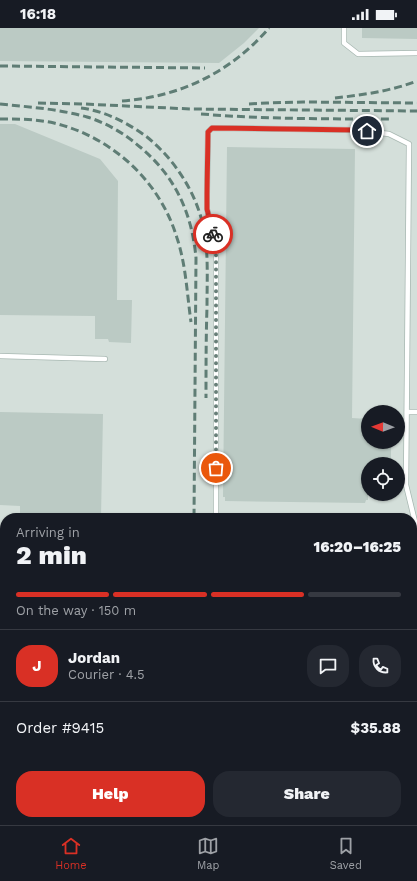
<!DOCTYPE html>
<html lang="en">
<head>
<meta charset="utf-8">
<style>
  :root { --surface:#171b24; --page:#242831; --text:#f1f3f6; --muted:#9ea1a6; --line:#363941; --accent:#d93025 }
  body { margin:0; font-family:"Work Sans",sans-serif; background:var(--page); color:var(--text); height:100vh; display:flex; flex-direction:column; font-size:15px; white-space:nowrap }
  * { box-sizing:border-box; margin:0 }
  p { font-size:13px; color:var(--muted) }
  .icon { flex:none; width:22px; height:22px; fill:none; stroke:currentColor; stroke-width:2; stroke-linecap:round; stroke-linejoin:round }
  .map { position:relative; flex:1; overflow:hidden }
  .sheet { position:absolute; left:0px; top:485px; width:417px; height:312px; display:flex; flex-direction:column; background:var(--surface); border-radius:16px 16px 0 0; box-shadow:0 1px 3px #0004 }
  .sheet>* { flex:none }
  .needle { width:26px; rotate:271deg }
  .tools { position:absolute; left:361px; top:377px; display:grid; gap:8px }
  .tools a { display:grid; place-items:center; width:44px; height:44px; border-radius:50%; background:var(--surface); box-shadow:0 1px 3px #0004; font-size:20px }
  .pin { position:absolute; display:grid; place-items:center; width:34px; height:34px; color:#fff; margin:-17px; border:2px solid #fff; border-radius:50%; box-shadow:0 1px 4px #0007 }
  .courier { position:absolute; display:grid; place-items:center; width:40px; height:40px; margin:-20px; border:3px solid #d93025; border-radius:50%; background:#fff; color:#222; box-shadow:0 1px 5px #0007 }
  .head em { font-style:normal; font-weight:800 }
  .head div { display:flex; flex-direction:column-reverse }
  .head { display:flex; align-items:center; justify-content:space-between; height:68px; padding:0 16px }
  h1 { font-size:26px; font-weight:800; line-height:30px }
  .bar { display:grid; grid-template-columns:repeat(4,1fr); gap:6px 4px; align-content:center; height:48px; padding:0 16px }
  .bar i { height:5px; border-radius:3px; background:var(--line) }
  .bar .active { background:var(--accent) }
  .bar p { grid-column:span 4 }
  .line { display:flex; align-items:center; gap:10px; padding:0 16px; border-top:1px solid var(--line) }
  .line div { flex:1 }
  .round { display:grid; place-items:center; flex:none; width:42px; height:42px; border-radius:16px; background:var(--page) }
  .primary-button { display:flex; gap:8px; margin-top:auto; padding:8px 16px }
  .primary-button a { flex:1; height:46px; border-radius:16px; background:var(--accent); color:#fff; font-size:16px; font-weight:800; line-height:46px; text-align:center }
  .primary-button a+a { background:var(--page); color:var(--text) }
  .status { display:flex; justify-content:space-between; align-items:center; height:28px; padding:0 20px; background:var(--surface); direction:ltr }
  .status svg { height:11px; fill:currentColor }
  .tabs { display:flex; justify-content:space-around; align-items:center; height:56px; border-top:1px solid var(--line); background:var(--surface); font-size:11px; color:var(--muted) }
  .tabs a { display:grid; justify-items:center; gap:2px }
  .tabs .active { color:var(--accent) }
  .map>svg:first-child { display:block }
  .built { fill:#d4dfda; fill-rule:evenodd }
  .building { fill:#bbcac4 }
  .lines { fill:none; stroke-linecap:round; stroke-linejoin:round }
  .service-casing { stroke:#a8b8b2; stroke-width:6 }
  .tertiary-casing { stroke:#a8b8b2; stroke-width:14 }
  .service { stroke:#fff; stroke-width:4.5 }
  .tertiary { stroke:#fff; stroke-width:12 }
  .rail { stroke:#5f7d75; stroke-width:3; stroke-dasharray:8 4; stroke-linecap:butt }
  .done { stroke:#687f78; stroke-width:4; stroke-dasharray:0 7.2 }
  .route { stroke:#d93025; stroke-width:5 }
</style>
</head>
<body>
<div class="status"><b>16:18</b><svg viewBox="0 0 49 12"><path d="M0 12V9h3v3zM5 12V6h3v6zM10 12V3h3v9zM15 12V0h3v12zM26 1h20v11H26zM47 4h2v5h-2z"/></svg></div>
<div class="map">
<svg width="417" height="797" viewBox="0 0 417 797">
  <rect width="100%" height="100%" fill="#e6efeb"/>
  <path class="built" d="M0,0H417V797H0ZM368,384H398V414H368ZM368,436H398V466H368ZM5,490H412V792H5Z"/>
  <g class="building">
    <polygon points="0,0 259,0 244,15 219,35 0,33"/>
    <polygon points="362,0 417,0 417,11 362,10"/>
    <polygon points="0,96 15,96 100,131 118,153 117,272 132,272 131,315 109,314 108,311 95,311 95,288 0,287"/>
    <polygon points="227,119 355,121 352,390 368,391 368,414 391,414 391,436 368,436 368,472 366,472 365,475 225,473 225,469 223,469"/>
    <polygon points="0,384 103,386 101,490 20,490 20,478 0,477"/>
  </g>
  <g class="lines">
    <g class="service-casing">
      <g id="service">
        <polyline points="344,0 344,15 358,26 417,25"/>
        <polyline points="0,328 105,331"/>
        <polyline points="407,384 417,384"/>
        <polyline points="216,488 292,490"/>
        <polyline points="216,490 216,216 207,181 207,166 208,104 212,100 356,102 389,106 409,116 406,457 416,498 417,507 415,535"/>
        <polyline points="0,658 3,643 3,536"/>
        <polyline points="412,714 417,714"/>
        <polyline points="392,792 392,797"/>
      </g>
    </g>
    <g class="tertiary-casing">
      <g id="tertiary">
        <polyline points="0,535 5,535"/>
        <polyline points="412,536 417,536"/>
      </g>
    </g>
    <use href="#service" class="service"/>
    <use href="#tertiary" class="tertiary"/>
    <g class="rail">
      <polyline points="0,38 205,40"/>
      <path d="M335,70C362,67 391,63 417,53"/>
      <path d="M122,73C180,69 231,44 269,0"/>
      <polyline points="38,75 84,76 191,81 417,83"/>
      <path d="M0,76C29,79 59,81 87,89C107,95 125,106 140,119C175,148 192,185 196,230L194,490"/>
      <polyline points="249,76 267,75 303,74 417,75"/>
      <path d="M81,80C105,83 128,95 147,109C179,135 202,174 206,215C208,236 207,258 207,279C206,309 206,340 206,370"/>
      <path d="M201,86C264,91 327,91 389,91"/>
      <path d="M0,91C18,91 36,91 54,95C112,109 160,153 177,210C186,237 187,266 191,294"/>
      <polyline points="180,792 180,797"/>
      <polyline points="216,792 219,797"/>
      <polyline points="191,797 191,792"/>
    </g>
  </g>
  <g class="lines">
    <polyline class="done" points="213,206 216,216 216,440"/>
    <polyline class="route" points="213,206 207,181 207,166 208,104 212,100 356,102 367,103"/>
  </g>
</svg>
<div class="tools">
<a><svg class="needle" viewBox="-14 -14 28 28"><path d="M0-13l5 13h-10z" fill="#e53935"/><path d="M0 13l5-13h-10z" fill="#9ea1a6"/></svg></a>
<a><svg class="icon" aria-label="locate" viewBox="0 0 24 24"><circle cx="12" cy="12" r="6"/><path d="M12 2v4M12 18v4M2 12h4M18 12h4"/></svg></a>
</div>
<div class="pin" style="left:216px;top:440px;background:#ea580c"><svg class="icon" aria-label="bag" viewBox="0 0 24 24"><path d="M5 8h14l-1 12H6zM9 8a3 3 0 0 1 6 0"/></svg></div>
<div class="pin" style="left:367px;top:103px;background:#1f2937"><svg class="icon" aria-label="home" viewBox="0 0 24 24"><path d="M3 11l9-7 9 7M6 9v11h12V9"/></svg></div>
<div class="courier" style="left:213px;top:206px"><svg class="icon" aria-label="bike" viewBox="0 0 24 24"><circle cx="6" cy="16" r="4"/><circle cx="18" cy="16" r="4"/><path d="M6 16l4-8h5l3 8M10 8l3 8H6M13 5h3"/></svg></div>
<section class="sheet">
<div class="head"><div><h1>2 min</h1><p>Arriving in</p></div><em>16:20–16:25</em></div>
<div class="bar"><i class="active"></i><i class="active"></i><i class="active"></i><i></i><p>On the way · 150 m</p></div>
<div class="line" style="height:72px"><b class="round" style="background:var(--accent);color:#fff">J</b><div><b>Jordan</b><p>Courier · 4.5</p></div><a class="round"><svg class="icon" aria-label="chat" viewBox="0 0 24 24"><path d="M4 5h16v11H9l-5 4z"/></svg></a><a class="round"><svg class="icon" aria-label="phone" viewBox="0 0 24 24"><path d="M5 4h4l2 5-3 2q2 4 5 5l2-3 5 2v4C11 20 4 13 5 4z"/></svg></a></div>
<div class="line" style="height:52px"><div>Order #9415</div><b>$35.88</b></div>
<div class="primary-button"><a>Help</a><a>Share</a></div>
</section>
</div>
<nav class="tabs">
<a class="active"><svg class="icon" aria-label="home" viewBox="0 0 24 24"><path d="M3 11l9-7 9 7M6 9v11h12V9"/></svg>Home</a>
<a><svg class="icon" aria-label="map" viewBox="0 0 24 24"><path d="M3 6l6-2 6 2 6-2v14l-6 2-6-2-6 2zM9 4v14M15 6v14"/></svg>Map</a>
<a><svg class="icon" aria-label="saved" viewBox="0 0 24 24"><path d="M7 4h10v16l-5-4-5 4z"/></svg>Saved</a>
</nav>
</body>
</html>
